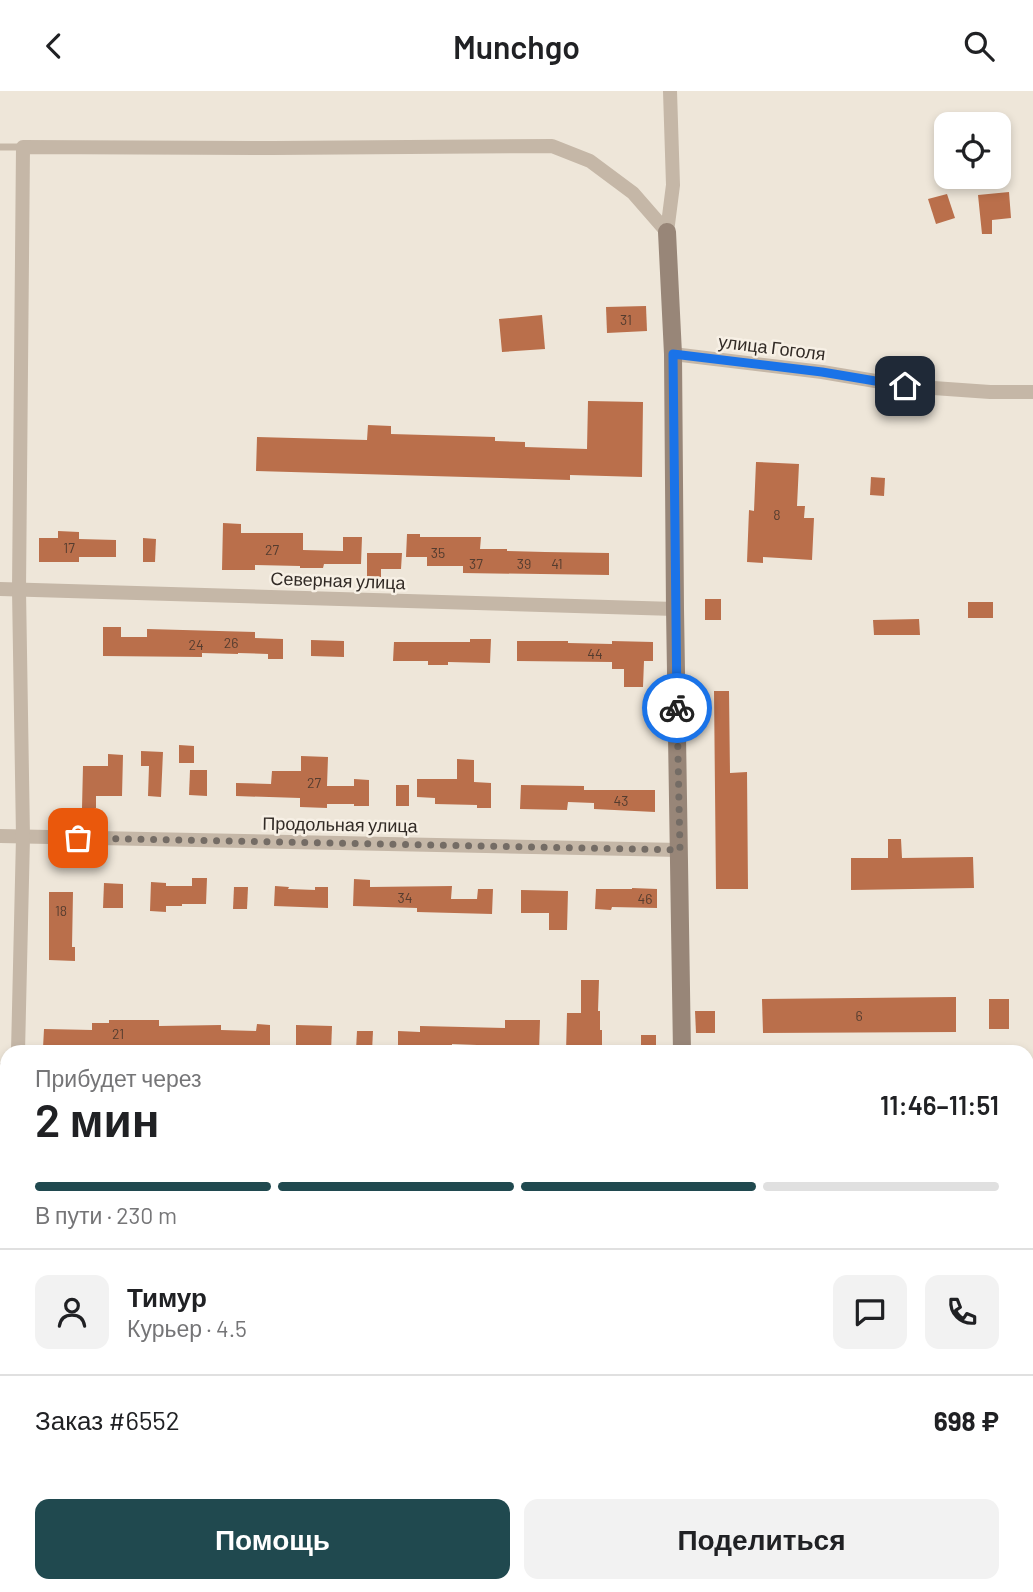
<!DOCTYPE html>
<html lang="ru">
<head>
<meta charset="utf-8">
<style>
  :root { --surface:#fff; --page:#f2f2f2; --text:#202124; --muted:#757577; --line:#e0e0e0; --accent:#20494f }
  body { margin:0; font-family:Barlow,sans-serif; background:var(--page); color:var(--text); height:100vh; display:flex; flex-direction:column; font-size:26px; white-space:nowrap }
  * { box-sizing:border-box; margin:0 }
  p { font-size:23px; color:var(--muted) }
  .icon { flex:none; width:38px; height:38px; fill:none; stroke:currentColor; stroke-width:2; stroke-linecap:round; stroke-linejoin:round }
  .map { position:relative; flex:1; overflow:hidden }
  .panel { position:absolute; left:0px; top:954px; width:1034px; height:548px; display:flex; flex-direction:column; background:var(--surface); border-radius:21px 21px 0 0; box-shadow:0 4px 10px #0003 }
  .panel>* { flex:none }
  .controls { position:absolute; left:934px; top:21px; display:grid; gap:14px }
  .controls a { display:grid; place-items:center; width:77px; height:77px; border-radius:14px; background:var(--surface); box-shadow:0 4px 10px #0003; font-size:35px }
  .pin { position:absolute; display:grid; place-items:center; width:60px; height:60px; color:#fff; margin:-30px; border-radius:14px; box-shadow:0 4px 10px #0006 }
  .courier { position:absolute; display:grid; place-items:center; width:70px; height:70px; margin:-35px; border:5px solid #1a73e8; border-radius:50%; background:#fff; color:#222; box-shadow:0 2px 9px #0007 }
  .head em { font-style:normal; font-weight:600 }
  .head div { display:flex; flex-direction:column-reverse }
  .head { display:flex; align-items:center; justify-content:space-between; height:119px; padding:0 35px }
  h1 { font-size:46px; font-weight:600; line-height:52px }
  .bar { display:grid; grid-template-columns:repeat(4,1fr); gap:10px 7px; align-content:center; height:84px; padding:0 35px }
  .bar i { height:9px; border-radius:5px; background:var(--line) }
  .bar .active { background:var(--accent) }
  .bar p { grid-column:span 4 }
  .line { display:flex; align-items:center; gap:18px; padding:0 35px; border-top:2px solid var(--line) }
  .line div { flex:1 }
  .round { display:grid; place-items:center; flex:none; width:74px; height:74px; border-radius:14px; background:var(--page) }
  .cta { display:flex; gap:14px; margin-top:auto; padding:14px 35px }
  .cta a { flex:1; height:80px; border-radius:14px; background:var(--accent); color:#fff; font-size:28px; font-weight:600; line-height:80px; text-align:center }
  .cta a+a { background:var(--page); color:var(--text) }
  header { display:flex; justify-content:space-between; align-items:center; height:91px; padding:0 35px; background:var(--surface); font-size:32px; font-weight:600 }
  .map>svg:first-child { display:block }
  .building { fill:#ba6f4b }
  .lines { fill:none; stroke-linecap:round; stroke-linejoin:round }
  .lane { stroke:#c5b7a7; stroke-width:7 }
  .street { stroke:#c5b7a7; stroke-width:14 }
  .secondary { stroke:#988678; stroke-width:18 }
  .rail-casing { stroke:#322b26; stroke-width:8 }
  .rail { stroke:#f7f0e5; stroke-width:5; stroke-dasharray:16; stroke-linecap:butt }
  .done { stroke:#746c65; stroke-width:7; stroke-dasharray:0 12.6 }
  .route { stroke:#1a73e8; stroke-width:9 }
  .labels { text-anchor:middle; dominant-baseline:central; stroke-width:5; stroke-linejoin:round; paint-order:stroke }
  .number-label { font-size:14px; fill:#543c2f }
  .street-label { font-size:18px; fill:#322b26; stroke:#f7f0e5 }
</style>
</head>
<body>
<header><svg class="icon" aria-label="back" viewBox="0 0 24 24"><path d="M15 5l-7 7 7 7"/></svg>Munchgo<svg class="icon" aria-label="search" viewBox="0 0 24 24"><circle cx="10" cy="10" r="6"/><path d="M15 15l6 6"/></svg></header>
<div class="map">
<svg width="1033" height="1501" viewBox="0 0 1033 1501">
  <rect width="100%" height="100%" fill="#eee6d9"/>
  <g class="building">
    <polygon points="1009,101 1011,127 992,129 992,143 982,143 978,104"/>
    <polygon points="947,103 955,127 936,133 928,108"/>
    <polygon points="646,215 647,240 607,242 606,216"/>
    <polygon points="542,224 545,258 502,261 499,228"/>
    <polygon points="588,310 643,311 642,386 570,384 570,389 256,380 257,346 367,349 368,334 391,335 391,343 495,346 495,350 525,351 525,356 587,358"/>
    <polygon points="756,371 799,373 797,415 805,415 804,427 814,427 812,469 763,466 763,472 747,471 749,419 754,420"/>
    <polygon points="871,386 885,387 884,405 870,404"/>
    <polygon points="223,432 241,433 241,442 303,442 303,459 343,460 343,446 362,446 361,473 324,473 323,477 300,477 300,475 255,474 255,479 222,479"/>
    <polygon points="58,440 79,441 79,448 116,449 116,466 79,466 79,471 39,471 39,447 58,447"/>
    <polygon points="407,443 420,443 420,446 481,446 480,458 507,458 507,460 545,461 609,462 609,484 463,482 463,475 427,475 427,466 406,466"/>
    <polygon points="143,447 156,448 155,471 143,471"/>
    <polygon points="367,462 402,462 401,478 381,478 381,486 367,486"/>
    <rect x="705" y="508" width="16" height="21"/>
    <rect x="968" y="511" width="25" height="16"/>
    <polygon points="919,528 920,544 874,544 873,529"/>
    <polygon points="103,536 121,536 121,546 147,546 147,538 255,541 255,547 283,548 283,568 268,568 268,563 238,562 238,563 202,562 202,566 103,565"/>
    <polygon points="470,548 491,548 490,572 448,571 448,574 428,574 428,570 393,570 394,551 470,551"/>
    <polygon points="311,549 344,550 344,566 311,565"/>
    <polygon points="517,550 568,550 568,552 612,553 612,550 653,551 653,570 644,570 643,596 624,596 624,578 612,578 612,571 517,570"/>
    <polygon points="714,600 729,600 730,682 747,681 748,798 716,798"/>
    <polygon points="179,654 194,655 194,672 179,672"/>
    <polygon points="141,660 163,661 161,706 148,705 149,675 141,675"/>
    <polygon points="108,663 123,664 122,705 96,705 96,717 82,717 83,675 108,675"/>
    <polygon points="301,665 328,666 327,695 354,695 354,688 369,689 369,715 354,715 354,713 327,713 327,717 300,716 300,707 236,705 236,692 271,693 272,680 301,680"/>
    <polygon points="457,668 474,669 474,691 491,692 491,717 477,717 477,714 435,713 435,707 417,706 417,688 457,688"/>
    <polygon points="190,679 207,679 207,705 189,704"/>
    <rect x="396" y="694" width="13" height="21"/>
    <polygon points="521,694 584,695 584,699 655,699 655,721 594,718 594,712 568,711 567,719 520,718"/>
    <polygon points="888,748 901,748 902,767 973,766 974,797 851,799 851,767 888,767"/>
    <polygon points="192,787 207,787 206,813 182,813 182,815 166,815 166,821 150,820 151,791 166,792 166,795 192,795"/>
    <polygon points="354,788 370,789 370,796 452,795 451,808 477,808 478,798 493,798 492,823 417,821 417,817 353,815"/>
    <polygon points="104,792 123,793 123,817 103,817"/>
    <polygon points="275,795 289,796 288,798 315,799 315,796 328,796 328,817 274,815"/>
    <polygon points="234,796 248,796 247,818 233,818"/>
    <polygon points="632,797 657,798 657,817 612,816 611,819 595,818 596,798 632,798"/>
    <polygon points="521,799 568,800 567,839 549,839 549,822 521,822"/>
    <polygon points="49,801 73,801 72,856 75,856 75,870 49,869"/>
    <polygon points="581,889 599,889 598,920 600,920 600,939 602,939 602,961 566,961 567,922 581,922"/>
    <polygon points="956,906 956,941 763,942 762,908"/>
    <rect x="989" y="908" width="20" height="30"/>
    <polygon points="695,920 715,920 715,942 696,942"/>
    <polygon points="109,929 159,929 159,935 221,934 221,939 256,940 257,933 270,934 270,959 221,959 221,960 168,958 168,961 145,961 145,955 85,954 85,958 43,957 44,938 92,939 92,932 109,932"/>
    <polygon points="505,929 540,929 539,961 477,961 477,954 452,953 452,961 415,961 415,958 398,958 398,940 420,941 420,935 505,937"/>
    <polygon points="296,934 332,935 331,961 296,961"/>
    <polygon points="357,940 373,940 372,960 356,959"/>
    <rect x="641" y="944" width="15" height="17"/>
  </g>
  <g class="lines">
    <g class="lane">
      <polyline points="0,56 23,56"/>
      <polyline points="953,1494 953,1501"/>
      <polyline points="802,1501 804,1494"/>
    </g>
    <g class="street">
      <polyline points="667,141 673,94 670,0"/>
      <polyline points="673,263 822,281 905,295 990,301 1033,301"/>
      <polyline points="0,498 675,518"/>
      <polyline points="0,745 680,759"/>
      <polyline points="18,961 23,746 19,499 23,56 273,57 552,55 590,70 633,102 667,141"/>
      <polyline points="0,979 7,979"/>
      <polyline points="1027,1021 1033,1021"/>
      <polyline points="0,1160 7,1160"/>
      <polyline points="0,1292 7,1292"/>
      <polyline points="0,1461 7,1461"/>
      <polyline points="24,1494 24,1501"/>
    </g>
    <g class="secondary">
      <polyline points="667,141 673,263 675,518 682,961"/>
      <polyline points="690,1494 690,1501"/>
    </g>
    <g class="rail-casing">
      <polyline id="rail" points="1027,1082 1033,1106"/>
    </g>
    <use href="#rail" class="rail"/>
  </g>
  <g class="lines">
    <polyline class="done" points="78,747 680,759 677,617"/>
    <polyline class="route" points="677,617 673,263 822,281 905,295"/>
  </g>
  <g class="labels">
    <g class="number-label">
      <text x="626" y="228">31</text>
      <text x="777" y="423">8</text>
      <text x="69" y="456">17</text>
      <text x="272" y="458">27</text>
      <text x="438" y="461">35</text>
      <text x="476" y="472">37</text>
      <text x="524" y="472">39</text>
      <text x="557" y="472">41</text>
      <text x="231" y="551">26</text>
      <text x="196" y="553">24</text>
      <text x="595" y="562">44</text>
      <text x="314" y="691">27</text>
      <text x="621" y="709">43</text>
      <text x="405" y="806">34</text>
      <text x="645" y="807">46</text>
      <text x="61" y="819">18</text>
      <text x="859" y="924">6</text>
      <text x="118" y="942">21</text>
    </g>
    <g class="street-label">
      <text transform="translate(772 256) rotate(7)">улица Гоголя</text>
      <text transform="translate(338 489) rotate(2)">Северная улица</text>
      <text transform="translate(340 733) rotate(1)">Продольная улица</text>
    </g>
  </g>
</svg>
<div class="controls">
<a><svg class="icon" aria-label="locate" viewBox="0 0 24 24"><circle cx="12" cy="12" r="6"/><path d="M12 2v4M12 18v4M2 12h4M18 12h4"/></svg></a>
</div>
<div class="pin" style="left:78px;top:747px;background:#ea580c"><svg class="icon" aria-label="bag" viewBox="0 0 24 24"><path d="M5 8h14l-1 12H6zM9 8a3 3 0 0 1 6 0"/></svg></div>
<div class="pin" style="left:905px;top:295px;background:#1f2937"><svg class="icon" aria-label="home" viewBox="0 0 24 24"><path d="M3 11l9-7 9 7M6 9v11h12V9"/></svg></div>
<div class="courier" style="left:677px;top:617px"><svg class="icon" aria-label="bike" viewBox="0 0 24 24"><circle cx="6" cy="16" r="4"/><circle cx="18" cy="16" r="4"/><path d="M6 16l4-8h5l3 8M10 8l3 8H6M13 5h3"/></svg></div>
<section class="panel">
<div class="head"><div><h1>2 мин</h1><p>Прибудет через</p></div><em>11:46–11:51</em></div>
<div class="bar"><i class="active"></i><i class="active"></i><i class="active"></i><i></i><p>В пути · 230 m</p></div>
<div class="line" style="height:126px"><a class="round"><svg class="icon" aria-label="person" viewBox="0 0 24 24"><circle cx="12" cy="8" r="4"/><path d="M4 21q1-7 8-7t8 7"/></svg></a><div><b>Тимур</b><p>Курьер · 4.5</p></div><a class="round"><svg class="icon" aria-label="chat" viewBox="0 0 24 24"><path d="M4 5h16v11H9l-5 4z"/></svg></a><a class="round"><svg class="icon" aria-label="phone" viewBox="0 0 24 24"><path d="M5 4h4l2 5-3 2q2 4 5 5l2-3 5 2v4C11 20 4 13 5 4z"/></svg></a></div>
<div class="line" style="height:91px"><div>Заказ #6552</div><b>698 ₽</b></div>
<div class="cta"><a>Помощь</a><a>Поделиться</a></div>
</section>
</div>
</body>
</html>
